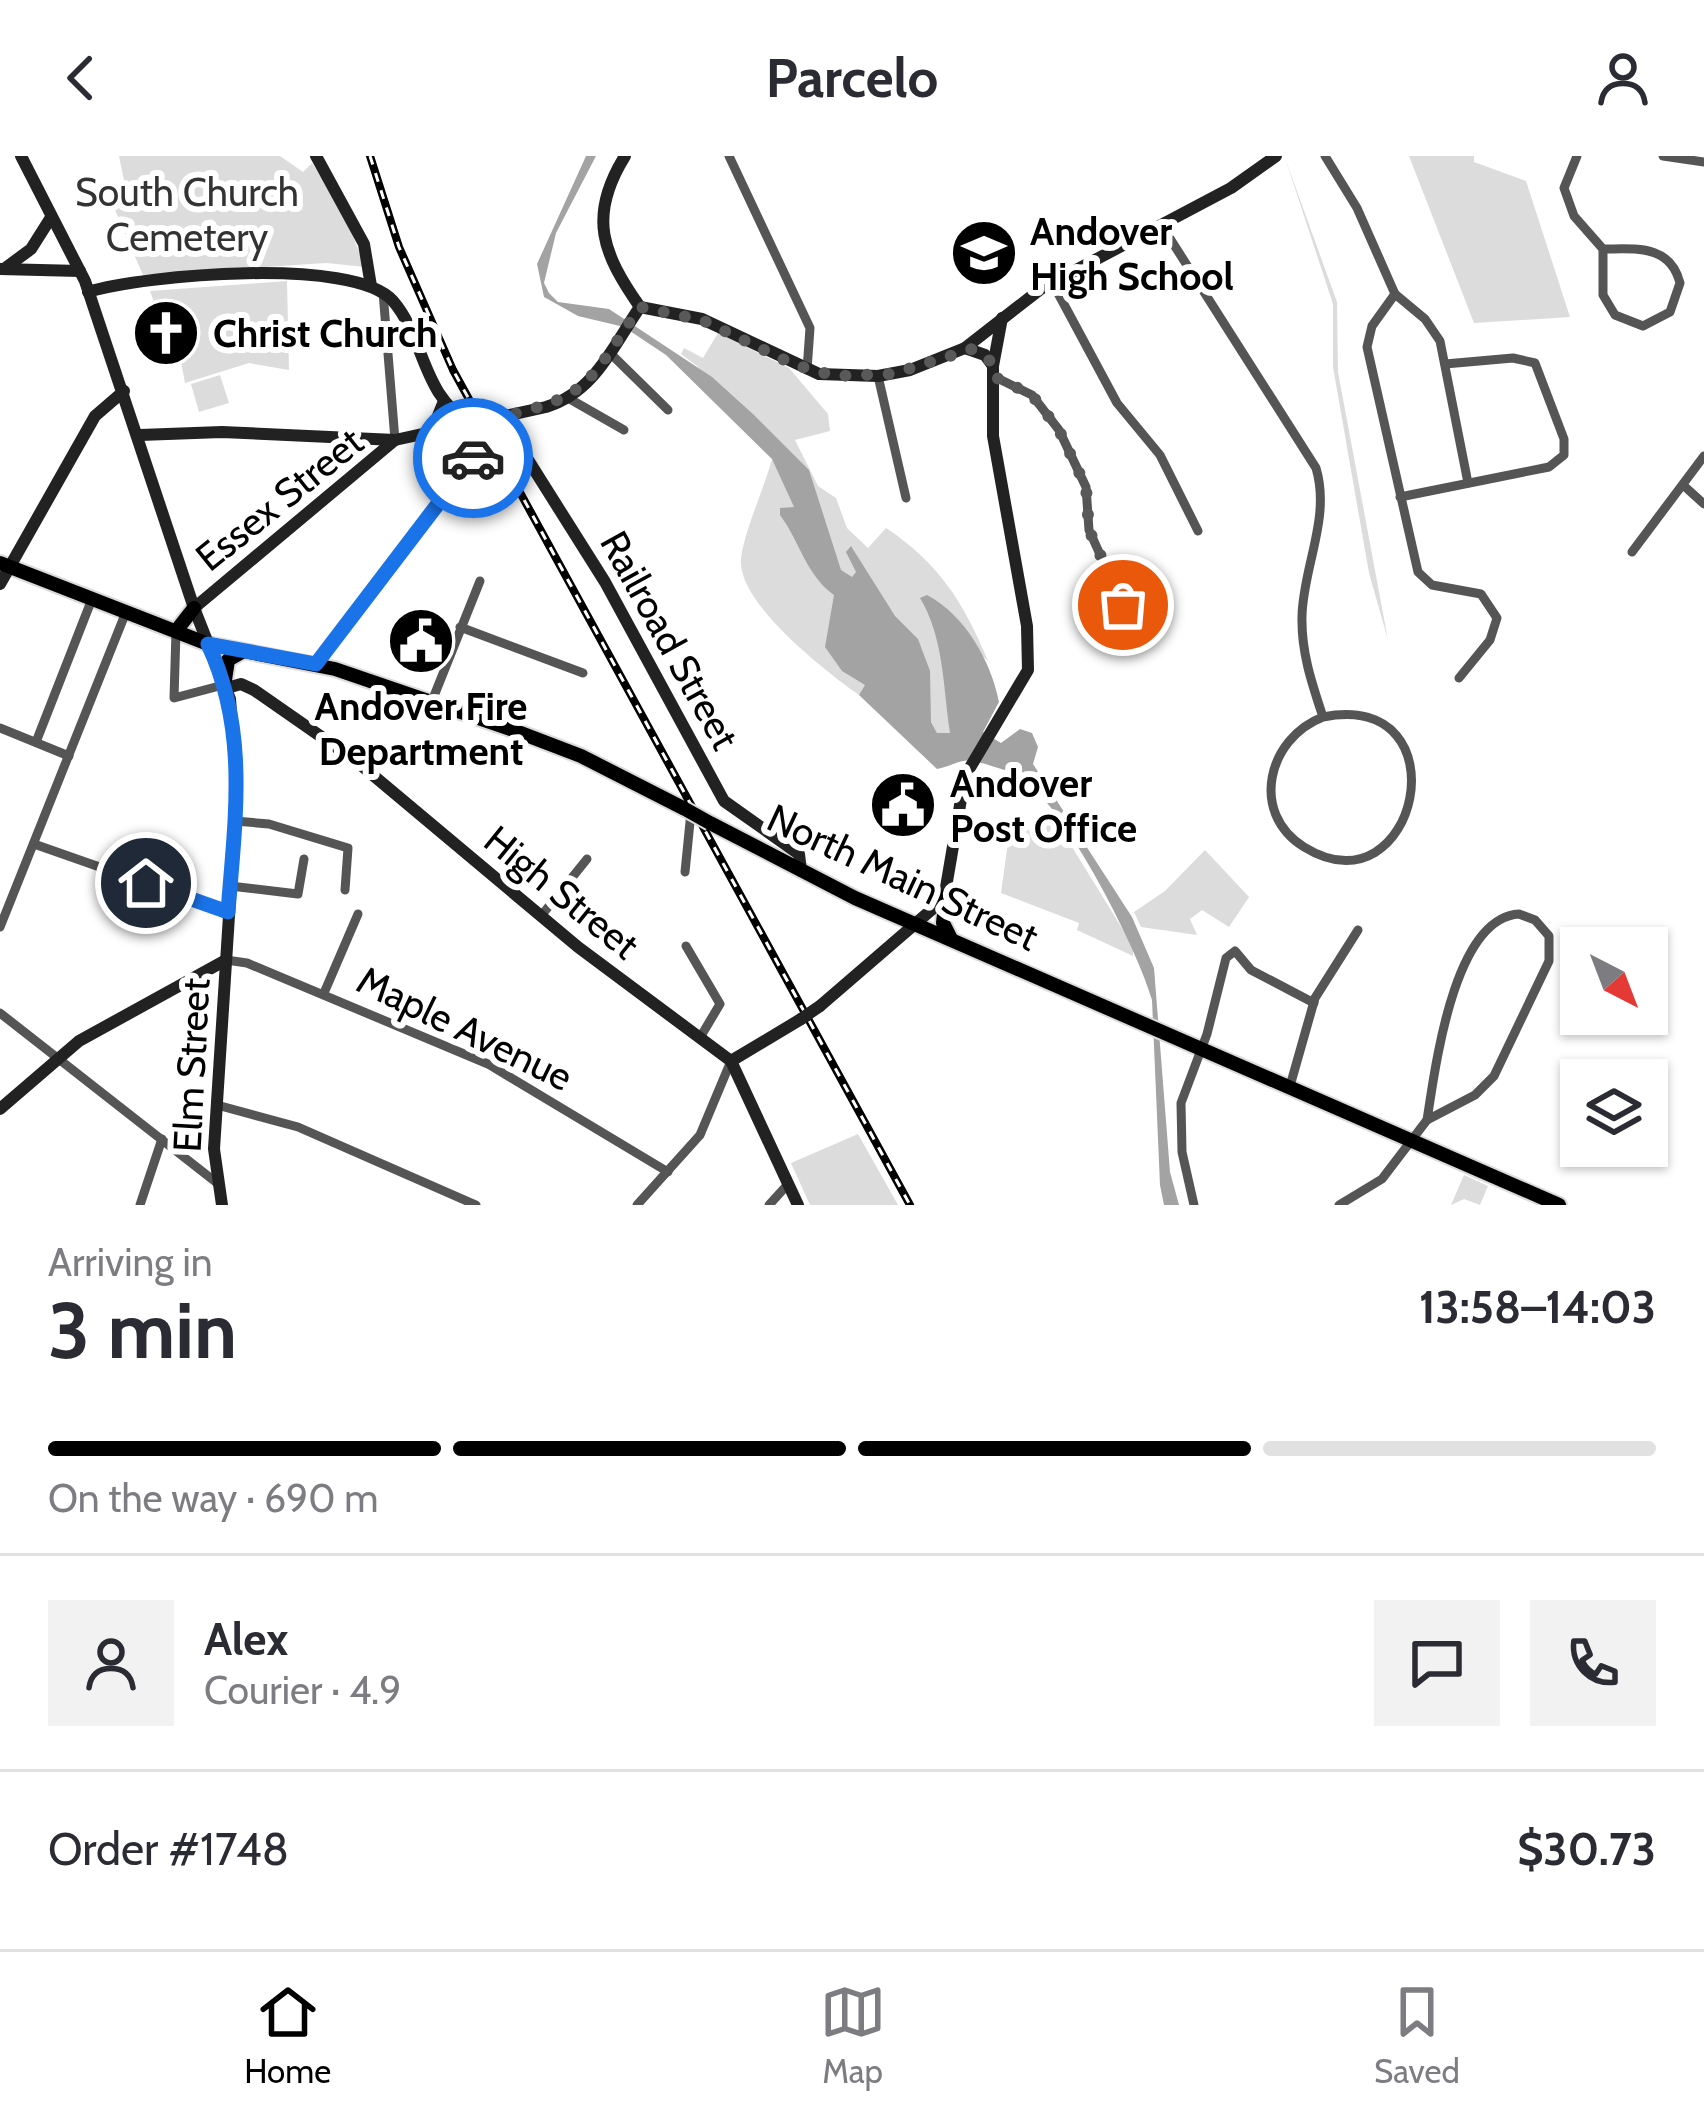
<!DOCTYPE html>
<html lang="en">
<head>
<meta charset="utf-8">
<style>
  :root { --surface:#fff; --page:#f2f2f3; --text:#2b2b33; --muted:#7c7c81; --line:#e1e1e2; --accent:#000 }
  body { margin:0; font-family:Cabin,sans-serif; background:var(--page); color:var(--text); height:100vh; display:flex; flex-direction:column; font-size:45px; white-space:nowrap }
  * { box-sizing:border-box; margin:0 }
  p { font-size:39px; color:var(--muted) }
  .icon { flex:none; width:66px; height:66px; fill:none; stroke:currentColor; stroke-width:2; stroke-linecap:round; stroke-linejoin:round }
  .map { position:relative; height:1049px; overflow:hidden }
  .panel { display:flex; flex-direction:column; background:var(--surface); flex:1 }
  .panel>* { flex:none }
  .needle { width:78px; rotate:138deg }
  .controls { position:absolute; left:1560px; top:771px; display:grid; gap:24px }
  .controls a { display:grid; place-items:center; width:108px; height:108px; border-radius:0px; background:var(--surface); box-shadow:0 3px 9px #0004; font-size:60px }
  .pin { position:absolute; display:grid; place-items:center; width:102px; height:102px; color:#fff; margin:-51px; border:6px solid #fff; border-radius:50%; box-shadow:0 3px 12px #0007 }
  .courier { position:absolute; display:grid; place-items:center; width:120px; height:120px; margin:-60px; border:9px solid #1a73e8; border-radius:50%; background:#fff; color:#222; box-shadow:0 3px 15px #0007 }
  .headline em { font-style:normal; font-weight:700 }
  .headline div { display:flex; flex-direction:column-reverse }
  .headline { display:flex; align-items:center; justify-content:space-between; height:204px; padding:0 48px }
  h1 { font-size:78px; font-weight:700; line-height:90px }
  .bar { display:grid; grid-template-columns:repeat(4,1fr); gap:18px 12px; align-content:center; height:144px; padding:0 48px }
  .bar i { height:15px; border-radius:9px; background:var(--line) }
  .bar .selected { background:var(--accent) }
  .bar p { grid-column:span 4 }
  .line { display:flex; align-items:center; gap:30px; padding:0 48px; border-top:3px solid var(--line) }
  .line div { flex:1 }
  .round { display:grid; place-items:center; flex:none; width:126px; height:126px; border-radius:0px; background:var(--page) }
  header { display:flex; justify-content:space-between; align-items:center; height:156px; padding:0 48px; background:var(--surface); font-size:54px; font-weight:700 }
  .menu { display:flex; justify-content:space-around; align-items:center; height:168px; border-top:3px solid var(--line); background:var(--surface); font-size:33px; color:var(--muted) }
  .menu a { display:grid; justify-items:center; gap:6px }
  .menu .selected { color:var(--accent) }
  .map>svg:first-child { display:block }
  .green { fill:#dcdcdc }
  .water { fill:#a3a3a3 }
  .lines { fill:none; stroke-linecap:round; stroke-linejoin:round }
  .primary-casing { stroke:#dbdbdb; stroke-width:18 }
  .street { stroke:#555; stroke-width:9 }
  .secondary { stroke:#222; stroke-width:12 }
  .primary { stroke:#000; stroke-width:14 }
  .rail-casing { stroke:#000; stroke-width:8 }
  .rail { stroke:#fff; stroke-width:3; stroke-dasharray:9; stroke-linecap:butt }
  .primary-bridge-casing { stroke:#dbdbdb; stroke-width:18; stroke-linecap:butt }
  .secondary-bridge { stroke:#222; stroke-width:12 }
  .primary-bridge { stroke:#000; stroke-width:14 }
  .done { stroke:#595959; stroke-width:12; stroke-dasharray:0 21.6 }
  .route { stroke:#1a73e8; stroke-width:15 }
  .labels { text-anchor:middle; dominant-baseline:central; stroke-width:12; stroke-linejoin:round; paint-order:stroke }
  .park-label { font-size:39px; fill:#333; stroke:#fff }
  .poi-label { font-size:39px; font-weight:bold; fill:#000; stroke:#fff; text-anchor:start }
  .street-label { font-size:39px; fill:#000; stroke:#fff }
</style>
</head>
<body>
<header><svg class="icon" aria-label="back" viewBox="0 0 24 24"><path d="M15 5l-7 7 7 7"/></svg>Parcelo<svg class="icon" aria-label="person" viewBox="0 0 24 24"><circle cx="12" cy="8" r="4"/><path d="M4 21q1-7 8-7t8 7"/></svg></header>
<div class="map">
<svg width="1704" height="1049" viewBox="0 0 1704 1049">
  <rect width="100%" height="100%" fill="#fff"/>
  <g class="green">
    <polygon points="119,0 280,0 303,16 312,7 345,60 365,111 326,107 143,119 115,54 128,44"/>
    <polygon points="1409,0 1474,0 1474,6 1526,25 1570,161 1474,167"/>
    <polygon points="1285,2 1337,146 1338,216 1388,484 1369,417 1333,211 1333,148"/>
    <polygon points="287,125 289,214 249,207 185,227 175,174 161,166 150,135"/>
    <path d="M718,177L789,212L828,258L830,275L795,284L818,330L836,342L847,372L868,392L886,372C939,407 964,447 988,505L976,494L947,595L927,559L930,515L856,436L836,409L814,345L697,210L681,198L684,192L703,202Z"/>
    <polygon points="220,219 229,247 199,256 191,228"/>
    <path d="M772,303L851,451L874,517L859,539C825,515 736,446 741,402C745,373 764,333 772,303Z"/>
    <polygon points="1048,652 1133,790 1133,800 1077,774 1079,767 1001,737 1009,679 1022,663 1032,670"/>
    <polygon points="1205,694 1249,741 1229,771 1202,754 1190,763 1197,779 1141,771 1134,756 1165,735"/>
    <polygon points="858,978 898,1049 810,1049 791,1007"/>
    <polygon points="1464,1019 1488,1030 1480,1049 1464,1043 1451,1049"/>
  </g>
  <path class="water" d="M586,0H596L556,77L544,127L549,137L558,146L609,153L712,221L754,259L809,314L841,414L852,421L856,416L846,396L851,390L895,460L918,483L930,515L931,566L937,577H950C943,530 944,482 920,442L927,439C965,459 991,505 999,546L983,576L1001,587L1020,573L1032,577L1038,591L1033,608L1132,761L1154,812L1170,1016L1179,1049H1164L1160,1029L1152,844C1140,798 1053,621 1005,614C996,612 972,602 963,605C954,607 947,611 937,613L859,539L865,529L842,515L825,491L834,439C806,419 800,386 780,359V352L794,351L772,303L666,199L624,171L578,160L544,141L537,108Z"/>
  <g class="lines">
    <g class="primary-casing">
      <g id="primary">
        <polyline points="0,407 208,488 335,513 513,574 581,600 685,653"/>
        <polyline points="176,475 194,452"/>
        <polyline points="225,524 228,504 242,496"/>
        <polyline points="710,667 855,742 1559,1049"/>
        <polyline points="946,740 943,767 951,783"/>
      </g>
    </g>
    <g class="street">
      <polyline points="729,0 810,172 807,214"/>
      <polyline points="1325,0 1357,52 1395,138 1425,163 1440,185 1468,327"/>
      <path d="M1577,0L1564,32L1574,60L1603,93C1636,93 1670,88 1680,127L1670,156L1643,170L1615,159L1603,139V93"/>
      <polyline points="1663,0 1704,6"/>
      <path d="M1162,70L1316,312C1331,362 1303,411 1302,460C1301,496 1312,528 1323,561C1466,533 1418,761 1304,691C1249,657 1268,582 1323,561"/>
      <polyline points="1052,126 1117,247 1160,299 1198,375"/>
      <polyline points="383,136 395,284"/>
      <polyline points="1395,138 1372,170 1367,191 1418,416 1432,429 1481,438 1497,462 1490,484 1459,522"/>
      <polyline points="611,198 668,254"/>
      <polyline points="878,220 906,342"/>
      <polyline points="993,220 1032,239 1059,274 1086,331 1089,374 1140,487"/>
      <polyline points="568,242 624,274"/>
      <polyline points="1683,329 1704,348"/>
      <polyline points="1400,341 1549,311 1564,299 1564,283 1535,207 1513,202 1445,208"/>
      <polyline points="1632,396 1704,300"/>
      <polyline points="460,471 583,517"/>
      <polyline points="176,476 174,542 227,528"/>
      <polyline points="316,508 501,261"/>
      <polyline points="432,545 480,425"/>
      <polyline points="0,572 69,600"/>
      <polyline points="36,586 92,443"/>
      <polyline points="235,665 269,668 348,692 345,734"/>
      <polyline points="34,688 228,756"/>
      <polyline points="685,716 691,656"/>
      <polyline points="230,730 298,738 304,703"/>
      <path d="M1519,758L1535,764L1549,780V805L1494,920L1475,939L1427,964C1435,914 1453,762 1519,758Z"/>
      <polyline points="541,760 587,703"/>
      <polyline points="0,771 126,456"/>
      <polyline points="686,790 720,848 701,880"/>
      <polyline points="226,804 247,807 488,908 668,1016"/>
      <polyline points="324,837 358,758"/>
      <polyline points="0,857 217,1027"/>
      <polyline points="1290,930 1315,842 1358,774"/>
      <polyline points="217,949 298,971 476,1049"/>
      <polyline points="140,1049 162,983"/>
      <polyline points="637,1049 700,979 731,905"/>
      <polyline points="769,1049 789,1027"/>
      <polyline points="1194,1049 1182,996 1181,947 1207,878 1226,802 1235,795 1251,814 1314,847"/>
      <polyline points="1339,1049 1382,1023 1427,964"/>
    </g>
    <g class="secondary">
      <polyline points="21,0 85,125 194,452 230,543 237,635 214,993 222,1049"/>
      <polyline points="316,0 364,88 371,130"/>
      <path d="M625,0C587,61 603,98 640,151"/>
      <polyline points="0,113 80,115"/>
      <polyline points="4,113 31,93 50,63"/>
      <path d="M88,136C143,119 354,100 393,145C425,182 422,241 470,266"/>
      <polyline points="640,151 702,163 819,218 878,220 910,214 965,192 1042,132 1231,32 1276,0"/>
      <polyline points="965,192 985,199 993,210"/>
      <polyline points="501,261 605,426 724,645 799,698 801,715"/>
      <polyline points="431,277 444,245"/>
      <path d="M140,279L222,276L395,284L546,251C595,236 613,190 640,151"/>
      <polyline points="0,428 95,260 124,235"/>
      <polyline points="194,452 395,284"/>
      <polyline points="227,532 241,528 254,534 356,605 578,791 731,905 798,1049"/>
      <polyline points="820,850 944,743 965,620 1028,514 1027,470 993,280 993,210 1002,162"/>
      <polyline points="731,905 801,863"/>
      <polyline points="0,953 79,885 226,804"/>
    </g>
    <use href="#primary" class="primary"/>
    <g class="rail-casing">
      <polyline id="rail" points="370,0 399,91 453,214 910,1049"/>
    </g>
    <use href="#rail" class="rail"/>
    <g class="primary-bridge-casing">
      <polyline id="primary-bridge" points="685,653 710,667"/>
    </g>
    <polyline class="secondary-bridge" points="801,863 820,850"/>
    <use href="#primary-bridge" class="primary-bridge"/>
  </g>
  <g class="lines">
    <path class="done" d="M473,302L501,261C593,240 589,224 640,151L702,164L795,209L835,220L892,218L972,193L990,205L993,220L1032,239L1059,274L1086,331L1089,374L1123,449"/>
    <path class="route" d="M146,727L228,756C235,663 249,575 208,488L316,508L473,302"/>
  </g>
  <defs>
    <g id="school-disc" transform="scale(3.45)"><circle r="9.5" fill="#000" stroke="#fff"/><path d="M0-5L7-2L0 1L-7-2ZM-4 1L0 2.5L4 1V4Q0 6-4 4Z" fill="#fff"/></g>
    <g id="church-disc" transform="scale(3.45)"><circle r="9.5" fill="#000" stroke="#fff"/><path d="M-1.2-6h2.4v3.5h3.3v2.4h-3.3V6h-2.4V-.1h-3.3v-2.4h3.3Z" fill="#fff"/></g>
    <g id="civic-disc" transform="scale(3.45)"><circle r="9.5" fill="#000" stroke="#fff"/><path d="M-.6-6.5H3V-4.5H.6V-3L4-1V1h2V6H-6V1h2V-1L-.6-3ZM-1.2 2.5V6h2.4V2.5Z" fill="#fff"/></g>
  </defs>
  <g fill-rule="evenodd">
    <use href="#school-disc" x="984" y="97"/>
    <use href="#church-disc" x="166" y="177"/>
    <use href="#civic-disc" x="421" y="485"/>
    <use href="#civic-disc" x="903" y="649"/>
  </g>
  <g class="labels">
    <g class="park-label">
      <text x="187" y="36">South Church<tspan x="187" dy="45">Cemetery</tspan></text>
    </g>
    <g class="poi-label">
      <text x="1030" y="75">Andover<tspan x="1030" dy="45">High School</tspan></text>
      <text x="213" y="177">Christ Church</text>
      <text x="421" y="550" text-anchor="middle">Andover Fire<tspan x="421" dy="45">Department</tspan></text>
      <text x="950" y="627">Andover<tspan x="950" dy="45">Post Office</tspan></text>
    </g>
    <g class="street-label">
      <text transform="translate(279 343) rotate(-39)">Essex Street</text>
      <text transform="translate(670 484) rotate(61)">Railroad Street</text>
      <text transform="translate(903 721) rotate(25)">North Main Street</text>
      <text transform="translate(562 736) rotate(39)">High Street</text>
      <text transform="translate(465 872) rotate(26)">Maple Avenue</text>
      <text transform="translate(191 909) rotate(-87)">Elm Street</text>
    </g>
  </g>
</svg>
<div class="controls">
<a><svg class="needle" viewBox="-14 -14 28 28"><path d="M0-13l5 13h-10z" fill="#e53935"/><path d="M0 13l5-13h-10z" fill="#7c7c81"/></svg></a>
<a><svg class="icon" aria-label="layers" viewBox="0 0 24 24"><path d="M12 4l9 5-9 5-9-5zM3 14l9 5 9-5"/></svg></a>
</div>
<div class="pin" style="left:1123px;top:449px;background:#ea580c"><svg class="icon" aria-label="bag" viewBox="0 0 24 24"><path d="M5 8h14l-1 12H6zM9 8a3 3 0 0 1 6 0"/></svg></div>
<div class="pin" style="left:146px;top:727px;background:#1f2937"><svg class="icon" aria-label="home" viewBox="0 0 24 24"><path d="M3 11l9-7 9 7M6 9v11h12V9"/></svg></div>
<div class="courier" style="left:473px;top:302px"><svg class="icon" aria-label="car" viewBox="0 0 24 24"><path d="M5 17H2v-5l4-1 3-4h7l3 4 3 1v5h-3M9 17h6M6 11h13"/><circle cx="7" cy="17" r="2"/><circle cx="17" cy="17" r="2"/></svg></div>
</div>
<section class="panel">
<div class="headline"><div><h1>3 min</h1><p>Arriving in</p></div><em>13:58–14:03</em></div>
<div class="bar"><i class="selected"></i><i class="selected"></i><i class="selected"></i><i></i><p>On the way · 690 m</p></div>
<div class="line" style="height:216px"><a class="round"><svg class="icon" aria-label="person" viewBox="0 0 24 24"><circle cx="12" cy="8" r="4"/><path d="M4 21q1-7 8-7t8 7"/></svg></a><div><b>Alex</b><p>Courier · 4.9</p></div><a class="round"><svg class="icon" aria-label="chat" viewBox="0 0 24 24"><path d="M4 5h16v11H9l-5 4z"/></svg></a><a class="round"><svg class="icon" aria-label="phone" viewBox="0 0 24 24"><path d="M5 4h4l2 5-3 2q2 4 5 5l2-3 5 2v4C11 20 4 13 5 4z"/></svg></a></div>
<div class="line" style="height:156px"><div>Order #1748</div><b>$30.73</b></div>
</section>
<nav class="menu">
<a class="selected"><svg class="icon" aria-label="home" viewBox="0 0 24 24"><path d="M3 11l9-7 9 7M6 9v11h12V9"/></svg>Home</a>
<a><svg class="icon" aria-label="map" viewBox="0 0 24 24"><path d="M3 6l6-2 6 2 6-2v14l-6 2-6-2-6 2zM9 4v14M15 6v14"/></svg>Map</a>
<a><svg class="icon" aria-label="saved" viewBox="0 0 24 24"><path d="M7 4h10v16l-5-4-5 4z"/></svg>Saved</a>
</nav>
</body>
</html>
